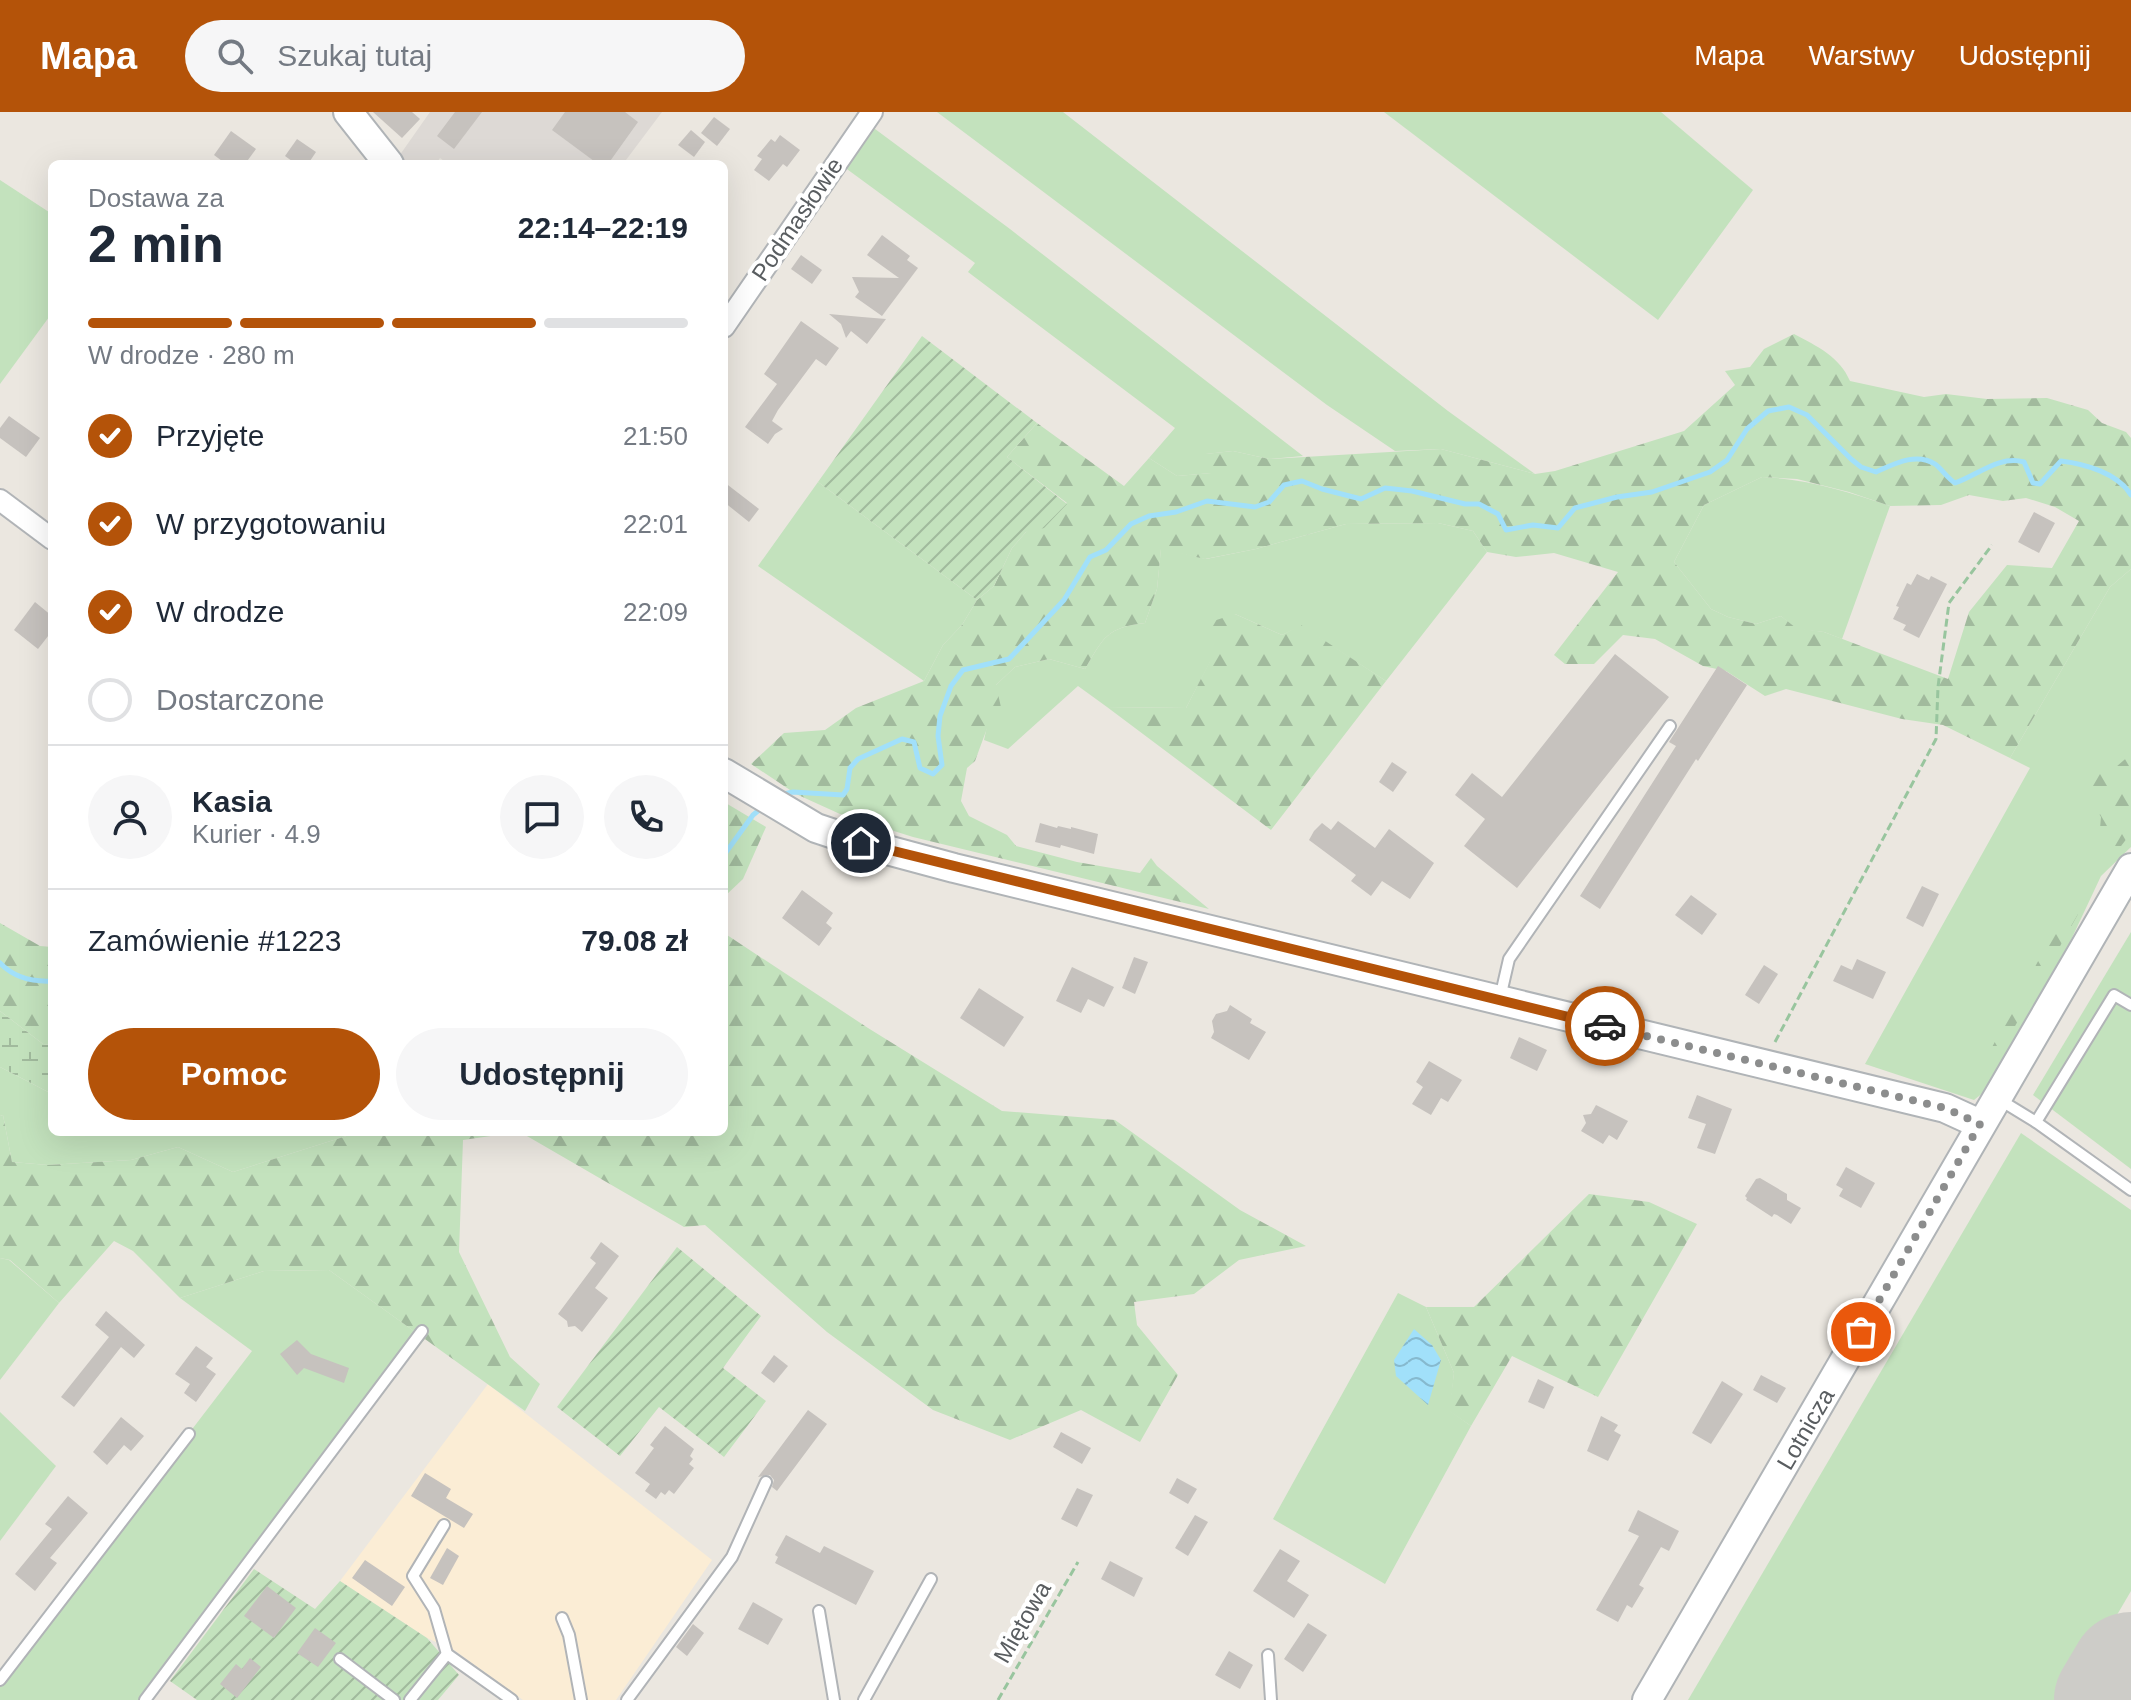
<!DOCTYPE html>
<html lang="pl">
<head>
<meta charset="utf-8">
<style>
  :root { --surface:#fff; --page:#f6f6f7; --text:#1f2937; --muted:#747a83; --line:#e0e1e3; --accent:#b45309 }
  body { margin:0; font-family:Arial,sans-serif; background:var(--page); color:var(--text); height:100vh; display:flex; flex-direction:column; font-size:30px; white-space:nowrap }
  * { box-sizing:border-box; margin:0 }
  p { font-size:26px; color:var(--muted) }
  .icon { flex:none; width:44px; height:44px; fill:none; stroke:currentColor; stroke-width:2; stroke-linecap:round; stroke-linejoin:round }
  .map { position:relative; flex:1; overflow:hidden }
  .sheet { position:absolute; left:48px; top:48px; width:680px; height:976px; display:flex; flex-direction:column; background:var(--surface); border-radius:12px; box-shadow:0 8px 32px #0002 }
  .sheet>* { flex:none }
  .pin { position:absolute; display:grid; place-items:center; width:68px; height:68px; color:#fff; margin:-34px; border:4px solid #fff; border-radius:50%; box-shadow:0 2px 8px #0007 }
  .courier { position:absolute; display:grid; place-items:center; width:80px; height:80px; margin:-40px; border:6px solid #b45309; border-radius:50%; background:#fff; color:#222; box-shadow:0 2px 10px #0007 }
  .overview em { font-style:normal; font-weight:600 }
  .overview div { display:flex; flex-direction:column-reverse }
  .overview { display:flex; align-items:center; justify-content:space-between; height:136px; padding:0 40px }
  h1 { font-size:52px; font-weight:600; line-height:60px }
  .bar { display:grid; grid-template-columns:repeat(4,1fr); gap:12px 8px; align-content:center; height:96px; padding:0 40px }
  .bar i { height:10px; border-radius:6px; background:var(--line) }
  .bar .on { background:var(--accent) }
  .bar p { grid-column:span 4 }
  .line { display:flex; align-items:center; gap:20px; padding:0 40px; border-top:2px solid var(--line) }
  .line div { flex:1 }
  .round { display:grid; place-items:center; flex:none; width:84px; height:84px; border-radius:42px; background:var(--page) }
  ol { padding:0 40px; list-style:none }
  li { display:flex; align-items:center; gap:24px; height:88px }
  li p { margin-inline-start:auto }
  li .icon { padding:8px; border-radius:50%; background:var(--accent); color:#fff; stroke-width:4 }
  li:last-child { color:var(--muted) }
  li i { width:44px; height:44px; border:4px solid var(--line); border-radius:50% }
  .button { display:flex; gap:16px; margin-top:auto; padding:16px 40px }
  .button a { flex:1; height:92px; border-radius:48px; background:var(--accent); color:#fff; font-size:32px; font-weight:600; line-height:92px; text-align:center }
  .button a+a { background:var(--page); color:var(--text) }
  header { display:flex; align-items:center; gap:48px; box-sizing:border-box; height:112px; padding:0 40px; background:var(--accent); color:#fff }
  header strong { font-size:38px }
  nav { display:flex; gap:44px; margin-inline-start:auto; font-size:28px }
  .search { width:560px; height:72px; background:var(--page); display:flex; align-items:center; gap:20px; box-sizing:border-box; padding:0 28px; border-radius:44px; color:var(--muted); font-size:30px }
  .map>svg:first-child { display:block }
  .commercial { fill:#fbedd5 }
  .industrial { fill:#ddd9d5 }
  .grass { fill:#c3e2bd }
  .forest { fill:url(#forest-firs); fill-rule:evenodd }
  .wetland { fill:url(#wetland-marsh) }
  .garden { fill:url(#garden-furrows) }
  .water { fill:url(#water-waves) }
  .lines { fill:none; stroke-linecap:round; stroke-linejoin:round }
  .stream { stroke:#a1e0fa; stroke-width:5 }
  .runway { stroke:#cdccc8; stroke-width:122 }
  .building { fill:#c6c2be }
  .lane-casing { stroke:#b1b4b7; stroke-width:14 }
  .street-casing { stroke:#b1b4b7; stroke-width:24 }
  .secondary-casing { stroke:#b0b4b7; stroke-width:32 }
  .path { stroke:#98c59e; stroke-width:3; stroke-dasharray:8 4; stroke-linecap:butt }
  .lane { stroke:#fff; stroke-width:10 }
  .street { stroke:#fff; stroke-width:20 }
  .secondary { stroke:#fff; stroke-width:28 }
  .done { stroke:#8c8d8d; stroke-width:8; stroke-dasharray:0 14.4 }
  .route { stroke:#b45309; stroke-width:10 }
  .labels { text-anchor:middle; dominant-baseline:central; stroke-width:8; stroke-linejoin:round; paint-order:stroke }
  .street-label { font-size:24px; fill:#595d60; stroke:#fff }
</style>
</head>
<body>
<header>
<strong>Mapa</strong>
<div class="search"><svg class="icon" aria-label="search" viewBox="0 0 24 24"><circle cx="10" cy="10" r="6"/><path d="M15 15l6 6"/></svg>Szukaj tutaj</div>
<nav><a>Mapa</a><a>Warstwy</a><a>Udostępnij</a></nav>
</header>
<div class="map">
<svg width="2131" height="1588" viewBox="0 0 2131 1588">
  <defs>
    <pattern id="forest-firs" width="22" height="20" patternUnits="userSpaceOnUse" patternTransform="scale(2)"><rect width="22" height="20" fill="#c3e2bd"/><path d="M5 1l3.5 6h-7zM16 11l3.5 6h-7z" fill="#a1ba9d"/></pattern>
    <pattern id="wetland-marsh" width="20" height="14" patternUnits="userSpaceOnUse" patternTransform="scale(2)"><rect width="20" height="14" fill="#c3e2bd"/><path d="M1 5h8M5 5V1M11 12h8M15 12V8" fill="none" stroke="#a1ba9d"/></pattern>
    <pattern id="garden-furrows" width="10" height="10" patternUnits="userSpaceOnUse" patternTransform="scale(2)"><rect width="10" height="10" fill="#c3e2bd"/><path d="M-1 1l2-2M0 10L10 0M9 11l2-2" fill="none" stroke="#a1ba9d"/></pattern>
    <pattern id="water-waves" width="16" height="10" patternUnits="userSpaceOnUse" patternTransform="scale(2)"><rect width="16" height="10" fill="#a1e0fa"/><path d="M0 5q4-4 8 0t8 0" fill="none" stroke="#86b9ce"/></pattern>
  </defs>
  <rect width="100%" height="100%" fill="#ebe7e0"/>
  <polygon class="commercial" points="488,1272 712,1448 616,1588 523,1588 454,1538 427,1526 340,1469"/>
  <polygon class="industrial" points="430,0 662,0 623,52 448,52 440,46 436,52 404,52 397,47"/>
  <g class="grass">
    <polygon points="937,0 1063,0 1448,299 1535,362 1441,337 1395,339 1327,293"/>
    <polygon points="1384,0 1661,0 1753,78 1658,208"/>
    <polygon points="871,14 1010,117 1303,344 1269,347 1233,339 1206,342 1212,361 1177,364 1149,346 1175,316 968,160 975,151 840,52"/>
    <polygon points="0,68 52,102 52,201 0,272"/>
    <path d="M1762,365C1807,367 1847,379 1890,394L1842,527L1824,520L1796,517L1781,504L1756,512L1728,505L1711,497L1674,450L1704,393Z"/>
    <polygon points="818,370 977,488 962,513 943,533 924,569 758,454"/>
    <path d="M1438,411L1473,419L1487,440L1386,569L1301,514L1282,523L1235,502L1186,596L1107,595L1078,574L1008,637L984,628L996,573L1015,555L1049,547L1085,557C1104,525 1106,516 1145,511L1157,477L1161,436L1206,447L1256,437L1346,412Z"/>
    <polygon points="2131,457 2131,735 2101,764 2070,830 1984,980 1974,988 1865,952 2030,656 2010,646 2110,475"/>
    <polygon points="2131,820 2131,1057 2033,983"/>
    <polygon points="0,955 52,982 52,1020 359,1020 233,1060 178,1035 131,1048 48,1053 12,1050 3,1003 0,1004"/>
    <polygon points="2021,1021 2131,1098 2131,1479 2067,1588 1688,1588"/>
    <polygon points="0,1146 9,1148 59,1191 0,1268"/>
    <polygon points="329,1158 425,1227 348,1318 145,1588 0,1588 0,1568 252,1239 180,1186 264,1159"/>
    <polygon points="1398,1181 1426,1195 1454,1261 1450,1299 1471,1314 1385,1472 1273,1407"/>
    <polygon points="0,1300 56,1354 0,1429"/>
  </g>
  <g class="forest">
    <path d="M1794,222C1817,234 1840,245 1850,269L1924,285L1946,282L1987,287L2047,286L2088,298L2102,311L2126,320L2131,326V457L2110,475L2010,646L1943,613L1902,607L1786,577L1765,584L1726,559L1703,554L1655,527L1623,523L1594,552H1565L1554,543L1618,460L1554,441L1516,445L1487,440L1473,419L1438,411L1346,412L1256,437L1205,447L1161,437L1157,477L1145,511C1106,516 1104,525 1085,557L1049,547L1015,555L996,573L1005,613L989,611L975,649L967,656L961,689L969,704L1007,723L1016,734L1077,750L1140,761L1151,746L1157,754L1209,797L913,725L840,702L796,682L751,652L784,621L825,618L856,596L924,569L943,533L962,513L977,488L994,474L1012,436L1026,420L1067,391L1007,345L1037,311L1124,374L1149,346L1177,364L1211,361L1205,342L1233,339L1269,347L1441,337L1535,362L1555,359L1684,319L1735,273L1725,259L1750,255L1764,237ZM1762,365L1797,367L1849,380L1890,394L1941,393L1969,383L2003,389L2026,386L2055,395L2079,409L2052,456L2007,453L1969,500L1948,567L1824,520L1796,516L1781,504L1756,512L1728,505L1711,497L1674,450L1704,393Z"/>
    <polygon points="1235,502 1282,523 1301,513 1386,569 1271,718 1107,595 1186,596 1210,549 1204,512"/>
    <polygon points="2131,642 2131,721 2118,738 2102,744 2099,728 2101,705 2079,670 2082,655 2096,650 2116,655"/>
    <polygon points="724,690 766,715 743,767 724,785"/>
    <polygon points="2075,780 2086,784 2077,804 2001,939 1990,939"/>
    <polygon points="0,811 40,834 52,835 52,933 43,932 0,899"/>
    <polygon points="724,821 868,916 1002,999 1115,1008 1240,1098 1306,1134 1239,1148 1194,1182 1134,1190 1137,1213 1178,1263 1140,1330 1081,1298 1010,1328 933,1298 827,1220 705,1113 684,1115 520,1020 724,1020"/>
    <polygon points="3,1003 12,1050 48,1053 131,1048 178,1035 233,1060 359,1020 519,1020 463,1028 459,1140 510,1245 540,1272 525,1299 329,1158 264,1159 180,1186 133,1139 114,1129 59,1191 10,1148 0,1146 0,1004"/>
    <polygon points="1589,1082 1649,1090 1697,1112 1598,1285 1512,1244 1471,1314 1449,1299 1454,1261 1426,1195 1474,1195"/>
  </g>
  <polygon class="wetland" points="0,899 43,932 52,933 52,982 0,955"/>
  <g class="garden">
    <polygon points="922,224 1037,311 1007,345 1067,392 1044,416 1026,420 1012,436 994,474 977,488 818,370"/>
    <polygon points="677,1135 761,1204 723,1256 766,1289 724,1345 659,1295 620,1344 557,1295"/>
    <polygon points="254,1457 315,1497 340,1469 427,1526 459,1563 438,1588 197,1588 170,1569"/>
  </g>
  <polygon class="water" points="1414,1217 1432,1233 1441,1248 1428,1293 1396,1264 1394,1248"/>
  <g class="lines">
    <g class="stream">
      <path d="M778,683L793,680L843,683L847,677L850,656L858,647L902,627L914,630L920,656L933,662L942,653L938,624L940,604L951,574L963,558L1009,547L1064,488L1090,445L1106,438L1131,412L1149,404L1176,400L1207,389L1255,395L1269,390L1284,373L1302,369L1322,377L1361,387L1385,376L1412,379L1465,392H1479L1498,402L1506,418L1533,413L1558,416L1575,396L1617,385L1652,380L1710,360L1727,348L1747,317L1768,299L1789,295L1807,303L1851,347L1861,355L1876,360C1894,352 1916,340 1935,352C1942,357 1947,366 1955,371C1978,363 1999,343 2024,350L2033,371L2040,372L2061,349C2085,352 2118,361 2131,383"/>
      <polyline points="724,743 753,703 764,694"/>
      <path d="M0,851C14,866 32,870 52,869"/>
    </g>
    <polyline class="runway" points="2115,1588 2131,1561"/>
  </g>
  <g class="building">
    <polygon points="373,0 412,0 420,7 402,26"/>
    <polygon points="455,0 482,0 454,37 437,24"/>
    <polygon points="565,0 625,0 638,10 608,52 598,52 552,18"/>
    <polygon points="714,5 730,17 717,34 701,21"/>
    <polygon points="691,18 705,30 694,45 678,33"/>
    <polygon points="231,19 256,37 245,52 226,52 214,43"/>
    <polygon points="780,23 800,38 787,55 783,52 769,69 754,58 762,47 757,44 771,27 775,30"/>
    <polygon points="297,27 316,40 308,52 296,52 285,44"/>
    <polygon points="882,123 910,144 907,148 918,156 882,204 855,185 859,180 852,165 899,166 867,143"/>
    <polygon points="801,143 822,158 812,172 791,157"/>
    <polygon points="829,202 862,205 886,207 867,232 851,219 846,226 841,212"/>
    <polygon points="801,209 839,236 826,254 816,247 778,298 772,309 783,317 775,322 768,332 745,315 777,272 764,262"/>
    <polygon points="9,304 40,326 26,345 0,326 0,316"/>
    <polygon points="724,370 759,397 749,410 724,390"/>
    <polygon points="2034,400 2055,411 2039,441 2018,430"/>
    <polygon points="1917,462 1929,468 1931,464 1947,472 1919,526 1903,518 1906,513 1893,507 1899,495 1896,494 1907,471 1911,473"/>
    <polygon points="35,490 52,504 52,519 38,537 14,518"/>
    <polygon points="1615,542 1669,585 1517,776 1464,734 1485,707 1455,683 1472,661 1502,685"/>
    <polygon points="1718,554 1747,573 1698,649 1696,647 1600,797 1580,784 1676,634 1669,630"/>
    <polygon points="1392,650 1407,660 1393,680 1379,670"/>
    <polygon points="1338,709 1375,736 1389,717 1434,751 1410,787 1382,769 1371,784 1351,769 1356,763 1309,728 1314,719 1322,711 1331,718"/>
    <polygon points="1040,711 1057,716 1058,714 1071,717 1071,715 1098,722 1094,742 1061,733 1060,736 1035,730"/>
    <polygon points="1922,774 1939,782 1923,815 1906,806"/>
    <polygon points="802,778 833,801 826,811 832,816 819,834 782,806"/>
    <polygon points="1691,783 1717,802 1702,823 1675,803"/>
    <polygon points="1134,845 1148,850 1135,882 1122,876"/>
    <polygon points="1857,847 1886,860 1873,887 1833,869 1841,853 1852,858"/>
    <polygon points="1764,853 1778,862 1759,892 1745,883"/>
    <polygon points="1072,855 1114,875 1104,895 1088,887 1081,901 1056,889"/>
    <polygon points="979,876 1024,905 1004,935 960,906"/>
    <polygon points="1230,893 1252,907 1250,911 1266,920 1249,948 1211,926 1214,920 1212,909 1216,902 1227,899"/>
    <polygon points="1519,925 1547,938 1537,959 1510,946"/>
    <polygon points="1429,949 1462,968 1448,990 1441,986 1431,1003 1412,992 1423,975 1416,970"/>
    <polygon points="1697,983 1732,997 1715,1042 1697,1036 1706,1012 1688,1006"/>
    <polygon points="1596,993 1628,1009 1617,1028 1609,1023 1603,1032 1581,1019 1586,1011 1583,1003 1591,1002"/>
    <polygon points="1846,1055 1875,1071 1861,1096 1839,1084 1843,1077 1836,1073"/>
    <polygon points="1760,1066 1787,1082 1787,1088 1801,1096 1791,1112 1777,1103 1774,1102 1772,1105 1746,1088 1747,1086 1745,1084 1756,1067"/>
    <polygon points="601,1130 619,1144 595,1176 608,1186 582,1220 575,1214 568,1215 567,1209 558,1202 596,1151 590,1146"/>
    <polygon points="106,1199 145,1233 134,1246 121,1235 74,1295 61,1285 109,1225 95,1213"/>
    <polygon points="297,1228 311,1242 349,1256 344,1271 304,1256 297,1263 280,1242"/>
    <polygon points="196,1234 213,1246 206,1255 216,1262 196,1290 184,1281 190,1272 175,1262"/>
    <polygon points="774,1243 788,1254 774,1271 761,1261"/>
    <polygon points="1761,1263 1786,1276 1777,1291 1753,1278"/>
    <polygon points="1538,1267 1554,1275 1544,1297 1528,1290"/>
    <polygon points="1722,1269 1743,1282 1711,1332 1692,1321"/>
    <polygon points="808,1298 827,1312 777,1379 772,1375 774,1368 770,1363 758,1365"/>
    <polygon points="1601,1304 1618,1313 1614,1319 1621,1323 1608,1349 1587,1339"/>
    <polygon points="121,1305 144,1324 131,1339 124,1333 107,1353 93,1340"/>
    <polygon points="665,1314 694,1337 690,1344 693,1347 689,1352 694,1356 674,1382 669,1378 665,1383 661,1380 656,1387 645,1379 650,1372 635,1361 654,1336 650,1333"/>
    <polygon points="1061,1320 1091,1336 1082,1352 1053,1335"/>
    <polygon points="425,1361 451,1377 446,1386 473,1402 464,1416 411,1384"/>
    <polygon points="1177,1366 1197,1377 1188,1392 1169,1381"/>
    <polygon points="1077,1376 1093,1383 1077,1415 1061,1407"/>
    <polygon points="68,1384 88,1401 50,1446 57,1451 35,1479 15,1462 52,1417 45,1412"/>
    <polygon points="1638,1398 1679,1419 1669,1439 1661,1435 1639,1473 1644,1476 1632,1496 1627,1493 1618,1510 1596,1498 1639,1424 1628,1419"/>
    <polygon points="1195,1403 1208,1410 1188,1444 1175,1436"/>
    <polygon points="786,1423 820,1441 824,1434 874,1459 856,1493 775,1451 778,1445 775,1443"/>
    <polygon points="447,1436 459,1444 443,1473 430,1466"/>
    <polygon points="1280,1437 1300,1449 1287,1469 1309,1483 1294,1506 1253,1479"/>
    <polygon points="365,1448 405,1475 392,1494 352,1466"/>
    <polygon points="1110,1449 1143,1466 1134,1485 1101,1467"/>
    <polygon points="267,1474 296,1496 274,1526 244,1504"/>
    <polygon points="753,1490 783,1507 768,1533 738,1517"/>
    <polygon points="1308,1511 1327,1523 1303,1560 1284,1547"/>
    <polygon points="693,1512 704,1521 687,1544 676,1535"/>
    <polygon points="315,1516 336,1531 318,1555 297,1541"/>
    <polygon points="1229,1539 1253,1553 1240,1577 1215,1563"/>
    <polygon points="250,1546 261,1555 237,1586 220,1572 236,1552 242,1557"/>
  </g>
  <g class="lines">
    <g class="lane-casing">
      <g id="lane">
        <polyline points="1500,886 1509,847 1670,614"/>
        <polyline points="2131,893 2114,883 2036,1010 2131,1078"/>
        <polyline points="2000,988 2036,1010"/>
        <polyline points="444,1413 413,1464 434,1497 447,1542 512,1588"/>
        <polyline points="819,1499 834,1588"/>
        <polyline points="562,1506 569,1523 581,1588"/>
        <polyline points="1268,1543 1271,1588"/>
        <polyline points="340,1547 394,1588"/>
        <polyline points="0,1568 189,1322"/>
        <polyline points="145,1588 422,1219"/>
        <polyline points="410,1588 447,1542"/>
        <polyline points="627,1588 732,1445 766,1370"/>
        <polyline points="864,1588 931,1467"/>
      </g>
    </g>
    <g class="street-casing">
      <g id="street">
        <polyline points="724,215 872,0"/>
        <polyline points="0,388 52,427"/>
      </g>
    </g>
    <g class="secondary-casing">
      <g id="secondary">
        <polyline points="348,0 389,52"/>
        <polyline points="724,661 816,716 861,731 954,756 1945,996 1980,1012"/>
        <path id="s1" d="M1647,1588L2131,756"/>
      </g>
    </g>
    <g class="path">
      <polyline points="1775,930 1936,627 1938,575 1949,491 1992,433"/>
      <polyline points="998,1588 1078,1450"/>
    </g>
    <use href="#lane" class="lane"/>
    <use href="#street" class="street"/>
    <use href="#secondary" class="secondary"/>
  </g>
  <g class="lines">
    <polyline class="done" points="1605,914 1945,996 1980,1012 1861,1220"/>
    <polyline class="route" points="861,731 1605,914"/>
  </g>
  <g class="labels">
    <g class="street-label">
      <text transform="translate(797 107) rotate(-56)">Podmasłowie</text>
      <text stroke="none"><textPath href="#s1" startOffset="314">Lotnicza</textPath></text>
      <text transform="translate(1022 1510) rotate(-60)">Miętowa</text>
    </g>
  </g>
</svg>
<div class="pin" style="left:1861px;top:1220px;background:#ea580c"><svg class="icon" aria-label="bag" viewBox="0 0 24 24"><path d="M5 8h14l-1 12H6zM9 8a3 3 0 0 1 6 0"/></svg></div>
<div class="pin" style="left:861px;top:731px;background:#1f2937"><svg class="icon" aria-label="home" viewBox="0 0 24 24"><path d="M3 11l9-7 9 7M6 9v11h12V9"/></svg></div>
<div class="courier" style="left:1605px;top:914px"><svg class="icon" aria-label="car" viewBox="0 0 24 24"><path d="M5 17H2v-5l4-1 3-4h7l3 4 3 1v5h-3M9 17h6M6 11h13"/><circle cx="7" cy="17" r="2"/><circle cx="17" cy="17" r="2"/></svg></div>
<section class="sheet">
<div class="overview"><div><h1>2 min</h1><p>Dostawa za</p></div><em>22:14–22:19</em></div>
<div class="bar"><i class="on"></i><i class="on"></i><i class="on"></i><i></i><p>W drodze · 280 m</p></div>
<ol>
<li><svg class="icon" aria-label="check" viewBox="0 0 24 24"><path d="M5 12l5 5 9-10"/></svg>Przyjęte<p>21:50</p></li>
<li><svg class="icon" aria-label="check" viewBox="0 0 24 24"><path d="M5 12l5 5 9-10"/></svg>W przygotowaniu<p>22:01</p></li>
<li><svg class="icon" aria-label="check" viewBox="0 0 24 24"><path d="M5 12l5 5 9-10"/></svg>W drodze<p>22:09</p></li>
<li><i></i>Dostarczone</li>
</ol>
<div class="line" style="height:144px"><a class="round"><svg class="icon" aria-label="person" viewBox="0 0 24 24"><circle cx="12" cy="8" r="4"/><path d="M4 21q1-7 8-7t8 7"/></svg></a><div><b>Kasia</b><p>Kurier · 4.9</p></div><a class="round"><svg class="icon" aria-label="chat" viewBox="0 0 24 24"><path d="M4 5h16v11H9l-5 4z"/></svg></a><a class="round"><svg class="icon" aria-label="phone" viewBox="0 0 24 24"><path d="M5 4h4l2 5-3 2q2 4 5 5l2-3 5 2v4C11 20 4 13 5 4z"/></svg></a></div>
<div class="line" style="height:104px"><div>Zamówienie #1223</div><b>79.08 zł</b></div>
<div class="button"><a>Pomoc</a><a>Udostępnij</a></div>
</section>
</div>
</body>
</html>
